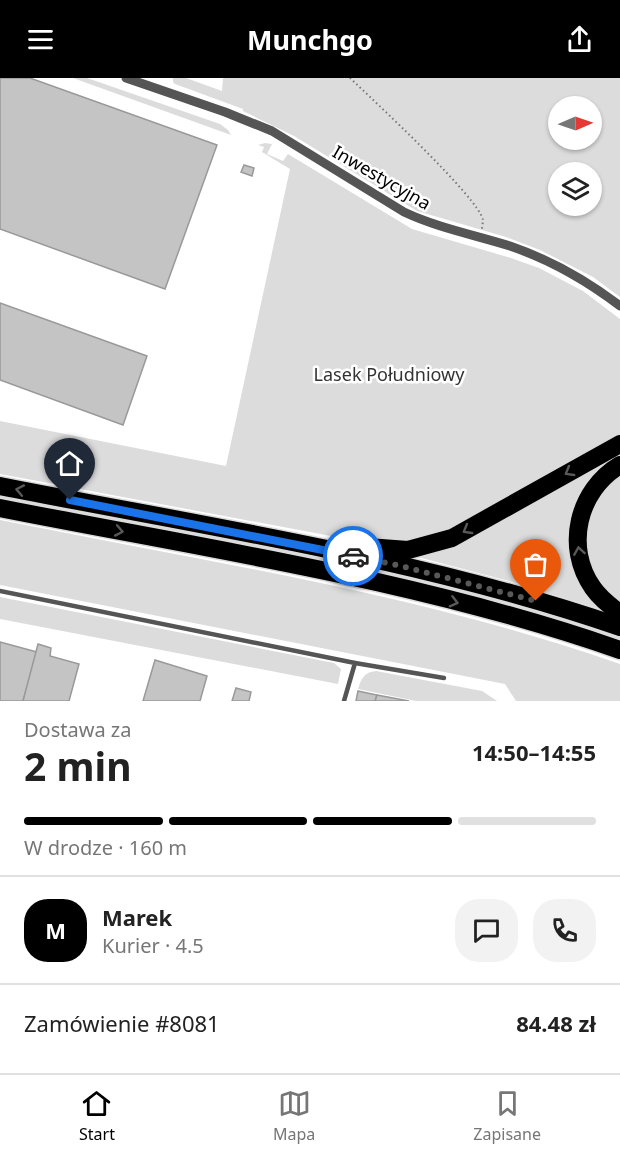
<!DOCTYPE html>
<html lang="pl">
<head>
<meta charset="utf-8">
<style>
  :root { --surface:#fff; --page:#f2f2f2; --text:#222; --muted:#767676; --line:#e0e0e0; --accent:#000 }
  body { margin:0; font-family:"Noto Sans",sans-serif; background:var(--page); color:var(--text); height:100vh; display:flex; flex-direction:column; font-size:22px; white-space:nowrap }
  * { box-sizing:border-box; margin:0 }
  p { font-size:20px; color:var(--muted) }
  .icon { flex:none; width:33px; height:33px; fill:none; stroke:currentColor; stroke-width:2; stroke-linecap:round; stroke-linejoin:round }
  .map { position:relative; height:623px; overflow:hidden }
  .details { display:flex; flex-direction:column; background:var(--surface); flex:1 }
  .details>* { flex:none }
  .needle { width:39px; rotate:88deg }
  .controls { position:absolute; left:548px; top:18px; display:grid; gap:12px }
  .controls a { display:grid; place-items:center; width:54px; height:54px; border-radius:50%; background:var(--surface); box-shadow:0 2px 4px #0004; font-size:30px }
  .pin { position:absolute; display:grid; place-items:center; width:51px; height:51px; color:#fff; margin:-62px -26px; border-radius:50% 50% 50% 0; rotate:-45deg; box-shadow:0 0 6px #0007 }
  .pin .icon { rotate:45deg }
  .courier { position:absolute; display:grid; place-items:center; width:60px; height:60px; margin:-30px; border:4px solid #1a73e8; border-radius:50%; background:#fff; color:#222; box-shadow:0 2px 8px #0007 }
  .headline em { font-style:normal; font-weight:700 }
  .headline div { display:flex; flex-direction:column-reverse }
  .headline { display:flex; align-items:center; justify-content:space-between; height:102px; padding:0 24px }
  h1 { font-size:39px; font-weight:700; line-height:45px }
  .bar { display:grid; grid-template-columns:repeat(4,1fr); gap:9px 6px; align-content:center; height:72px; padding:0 24px }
  .bar i { height:8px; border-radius:4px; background:var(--line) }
  .bar .active { background:var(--accent) }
  .bar p { grid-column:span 4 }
  .line { display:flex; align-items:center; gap:15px; padding:0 24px; border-top:2px solid var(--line) }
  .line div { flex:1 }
  .round { display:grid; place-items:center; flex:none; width:63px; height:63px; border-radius:24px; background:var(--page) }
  header { display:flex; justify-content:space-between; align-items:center; height:78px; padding:0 24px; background:var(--accent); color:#fff; font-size:27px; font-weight:700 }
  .tabs { display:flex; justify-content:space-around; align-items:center; height:84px; border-top:2px solid var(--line); background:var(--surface); font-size:16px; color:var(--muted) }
  .tabs a { display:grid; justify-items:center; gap:3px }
  .tabs .active { color:var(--accent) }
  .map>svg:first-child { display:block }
  .green { fill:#dcdcdc; fill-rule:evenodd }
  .building { fill:#c4c4c4; stroke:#999; stroke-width:1.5 }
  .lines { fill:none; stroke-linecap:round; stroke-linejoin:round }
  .motorway-casing { stroke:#dbdbdb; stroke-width:21 }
  .path { stroke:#777; stroke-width:2; stroke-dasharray:1.5 3; stroke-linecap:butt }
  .service { stroke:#555; stroke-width:4.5 }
  .minor { stroke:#555; stroke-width:9 }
  .motorway { stroke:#000; stroke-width:18 }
  .oneway { stroke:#595959 }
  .done { stroke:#595959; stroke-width:6; stroke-dasharray:0 10.8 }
  .route { stroke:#1a73e8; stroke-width:8 }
  .labels { text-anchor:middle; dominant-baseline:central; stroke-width:5; stroke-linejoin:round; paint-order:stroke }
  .street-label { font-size:18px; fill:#000; stroke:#fff }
  .park-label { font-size:18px; fill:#333; stroke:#fff }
</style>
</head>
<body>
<header><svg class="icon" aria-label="menu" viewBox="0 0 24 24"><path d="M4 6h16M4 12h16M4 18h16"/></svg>Munchgo<svg class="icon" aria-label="share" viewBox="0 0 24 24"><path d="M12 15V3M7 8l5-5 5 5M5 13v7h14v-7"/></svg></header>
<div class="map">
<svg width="620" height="623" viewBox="0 0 620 623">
  <rect width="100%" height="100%" fill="#fff"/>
  <g class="green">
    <polygon points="73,0 87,0 220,46 228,52 231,57"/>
    <path d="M173,0H186L222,13L223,0H620V219L593,199L540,172L506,159L417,133L294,58L243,33V31L175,6L173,4ZM558,28H591V62H558ZM558,94H591V128H558Z"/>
    <polygon points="265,65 272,66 267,76 283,83 288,76 412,151 511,180 539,190 583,213 620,241 620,358 454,450 415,463 363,464 0,396 0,343 226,388 290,91 262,74 264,69 258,67"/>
    <polygon points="620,373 620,380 571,454 603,532 509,503 410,477"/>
    <path d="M620,397V527C613,520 602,512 597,504C575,464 586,425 620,397Z"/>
    <polygon points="0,415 391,492 531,528 620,556 620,564 0,422"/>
    <path d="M0,442C208,484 420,516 620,586V623H516L505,606L0,507Z"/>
    <polygon points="0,519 334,585 341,591 338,606 0,541"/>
    <path d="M376,593L482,613L497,623H416L358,611C361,601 364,594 376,593Z"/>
  </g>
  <g class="building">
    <polygon points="0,0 30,0 217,67 165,211 0,151"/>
    <polygon points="244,87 254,90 252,98 241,94"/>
    <polygon points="0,225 147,278 123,347 0,302"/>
    <polygon points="0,564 37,574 23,623 0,623"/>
    <polygon points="38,566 51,570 50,578 79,586 69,623 23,623"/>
    <polygon points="155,582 207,598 200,623 143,623"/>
    <polygon points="236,610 251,614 249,623 232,623"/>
    <polygon points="358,613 377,617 375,623 356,623"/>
    <polygon points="377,617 409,623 375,623"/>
  </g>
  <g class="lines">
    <g class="motorway-casing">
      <g id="motorway">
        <path d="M620,387C578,412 564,469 593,510C600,520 610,528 620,535"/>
        <path d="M0,408C207,449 420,480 620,549"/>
        <path d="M0,430C207,471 420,502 620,572"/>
        <polyline points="354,468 408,472 452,460 620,366"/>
      </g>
    </g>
    <path class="path" d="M350,0C372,21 479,120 483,142C483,145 482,148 482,151"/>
    <g class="service">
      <polyline points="0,513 355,585 344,623"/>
      <polyline points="355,585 444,600"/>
    </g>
    <path class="minor" d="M126,0L225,34L272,53L404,134C438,150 475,157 510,168C551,182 586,202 620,228"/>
    <use href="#motorway" class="motorway"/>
  </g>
  <defs><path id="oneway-chevron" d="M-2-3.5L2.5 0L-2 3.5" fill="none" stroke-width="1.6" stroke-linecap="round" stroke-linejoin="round" transform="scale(1.5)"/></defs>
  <g class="oneway">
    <use href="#oneway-chevron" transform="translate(569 394) rotate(150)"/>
    <use href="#oneway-chevron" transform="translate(20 412) rotate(-169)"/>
    <use href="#oneway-chevron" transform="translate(467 452) rotate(150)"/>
    <use href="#oneway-chevron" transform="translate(119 453) rotate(11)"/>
    <use href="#oneway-chevron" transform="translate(579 473) rotate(-99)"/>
    <use href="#oneway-chevron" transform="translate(454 524) rotate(14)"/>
  </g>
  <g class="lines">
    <polyline class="done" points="353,478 401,488 536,523"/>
    <polyline class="route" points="70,422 353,478"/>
  </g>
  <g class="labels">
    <g class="street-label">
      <text transform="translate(382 99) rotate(30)">Inwestycyjna</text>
    </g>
    <g class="park-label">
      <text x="389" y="296">Lasek Południowy</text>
    </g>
  </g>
</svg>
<div class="controls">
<a><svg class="needle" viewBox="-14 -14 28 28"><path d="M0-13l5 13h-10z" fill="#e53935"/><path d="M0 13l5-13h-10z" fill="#767676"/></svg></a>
<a><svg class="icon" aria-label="layers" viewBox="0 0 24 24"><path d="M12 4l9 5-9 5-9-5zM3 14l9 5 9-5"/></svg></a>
</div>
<div class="pin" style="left:536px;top:523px;background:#ea580c"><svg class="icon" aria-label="bag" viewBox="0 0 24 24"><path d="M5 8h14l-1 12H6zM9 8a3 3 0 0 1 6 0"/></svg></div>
<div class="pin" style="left:70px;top:422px;background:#1f2937"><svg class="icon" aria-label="home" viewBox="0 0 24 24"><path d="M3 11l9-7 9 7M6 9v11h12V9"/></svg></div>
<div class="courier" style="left:353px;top:478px"><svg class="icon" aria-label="car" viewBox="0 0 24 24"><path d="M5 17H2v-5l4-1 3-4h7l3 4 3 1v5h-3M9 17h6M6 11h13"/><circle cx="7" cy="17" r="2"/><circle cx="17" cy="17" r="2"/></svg></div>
</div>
<section class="details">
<div class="headline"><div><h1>2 min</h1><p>Dostawa za</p></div><em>14:50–14:55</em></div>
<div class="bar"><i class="active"></i><i class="active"></i><i class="active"></i><i></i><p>W drodze · 160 m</p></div>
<div class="line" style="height:108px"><b class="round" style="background:var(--accent);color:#fff">M</b><div><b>Marek</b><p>Kurier · 4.5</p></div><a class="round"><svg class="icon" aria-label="chat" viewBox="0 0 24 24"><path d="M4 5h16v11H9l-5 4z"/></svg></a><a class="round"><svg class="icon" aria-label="phone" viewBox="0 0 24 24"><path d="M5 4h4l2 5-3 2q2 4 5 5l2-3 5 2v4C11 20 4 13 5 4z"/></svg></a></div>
<div class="line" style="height:78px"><div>Zamówienie #8081</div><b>84.48 zł</b></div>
</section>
<nav class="tabs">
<a class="active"><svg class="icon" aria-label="home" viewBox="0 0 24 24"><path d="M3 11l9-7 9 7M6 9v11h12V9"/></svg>Start</a>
<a><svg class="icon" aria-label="map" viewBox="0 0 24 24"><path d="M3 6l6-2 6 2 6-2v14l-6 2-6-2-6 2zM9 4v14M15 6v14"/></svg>Mapa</a>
<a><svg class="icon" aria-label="saved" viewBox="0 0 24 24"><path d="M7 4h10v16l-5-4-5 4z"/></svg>Zapisane</a>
</nav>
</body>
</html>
